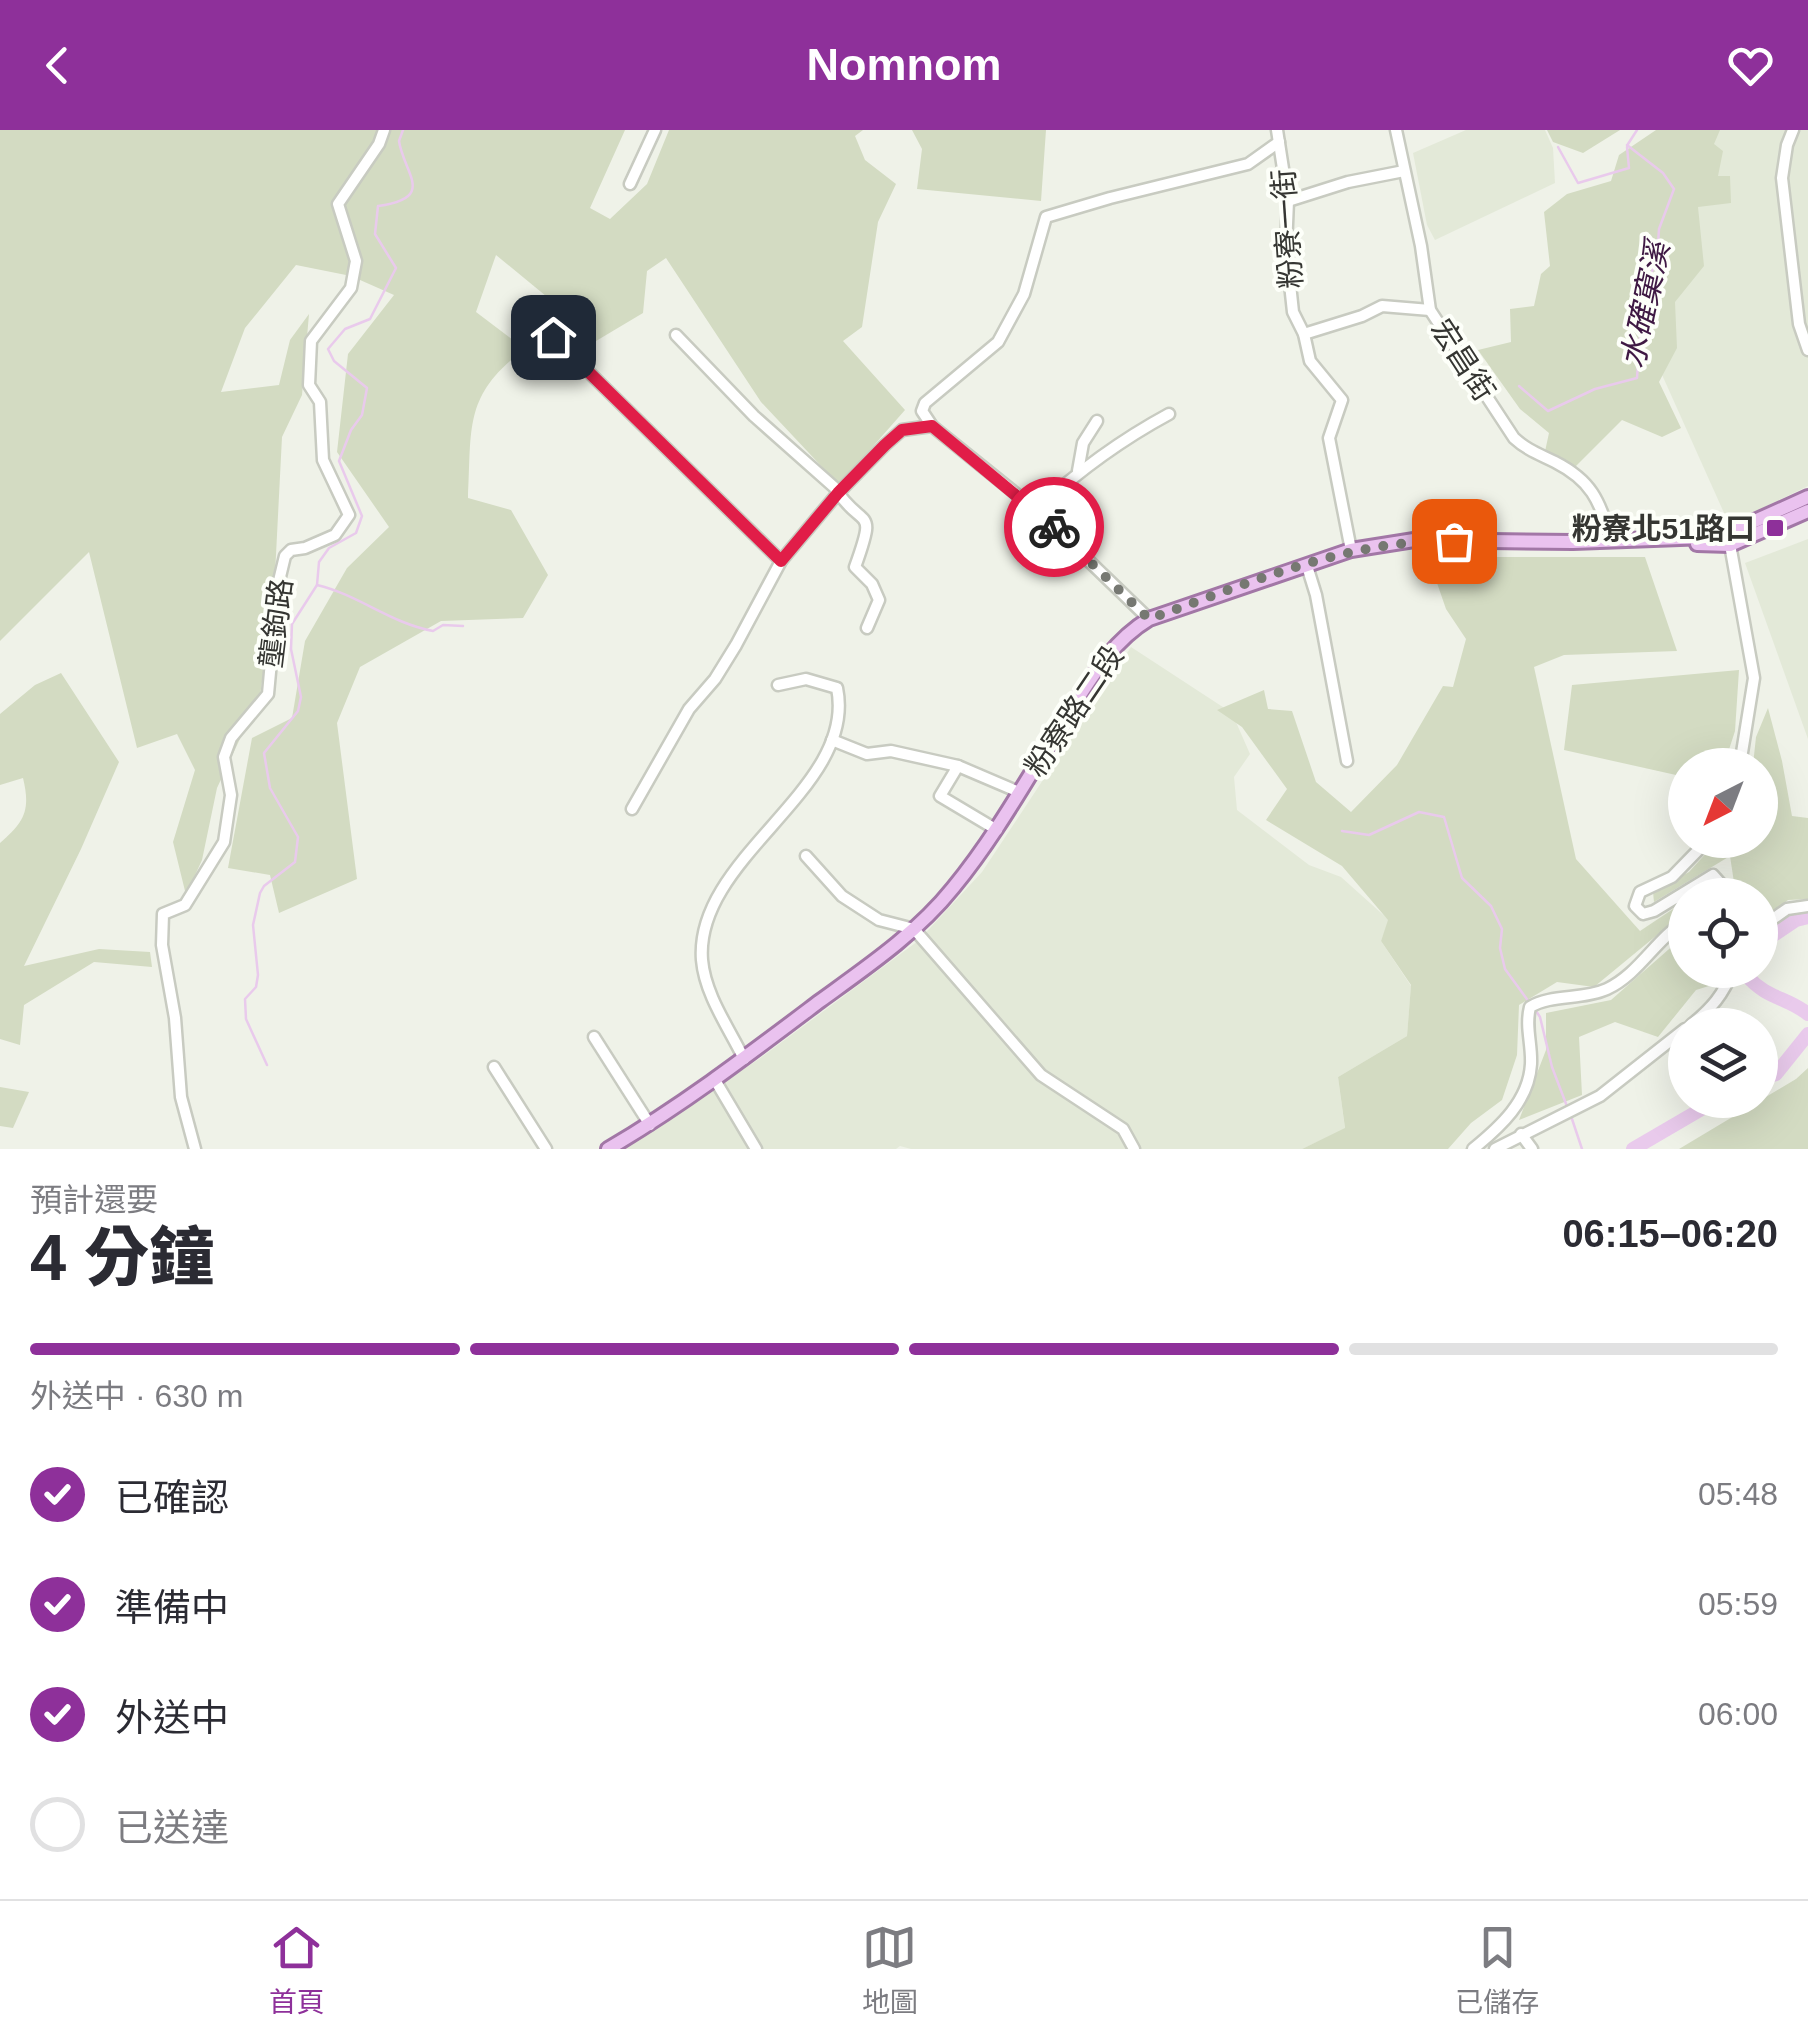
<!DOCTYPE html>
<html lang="zh-TW">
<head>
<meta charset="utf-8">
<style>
  :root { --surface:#fff; --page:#f7f7f7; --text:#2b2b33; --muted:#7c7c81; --line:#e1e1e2; --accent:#8e309a }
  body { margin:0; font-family:Arial,"Noto Sans TC",sans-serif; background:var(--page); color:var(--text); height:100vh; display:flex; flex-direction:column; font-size:38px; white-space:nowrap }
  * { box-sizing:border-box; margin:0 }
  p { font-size:32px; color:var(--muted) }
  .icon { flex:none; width:55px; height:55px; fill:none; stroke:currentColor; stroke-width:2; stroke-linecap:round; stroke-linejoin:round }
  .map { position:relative; height:1019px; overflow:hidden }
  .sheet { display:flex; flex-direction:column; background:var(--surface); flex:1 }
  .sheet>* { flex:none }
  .needle { width:65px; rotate:222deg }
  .buttons { position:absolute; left:1668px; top:618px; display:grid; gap:20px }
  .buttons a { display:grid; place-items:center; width:110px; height:110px; border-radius:50%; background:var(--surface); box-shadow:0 10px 40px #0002; font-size:50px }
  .pin { position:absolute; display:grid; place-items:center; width:85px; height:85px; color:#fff; margin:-42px; border-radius:20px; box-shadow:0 5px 15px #0006 }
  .courier { position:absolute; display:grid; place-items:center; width:100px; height:100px; margin:-50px; border:8px solid #e11d48; border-radius:50%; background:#fff; color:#222; box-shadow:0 2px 12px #0007 }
  .headline em { font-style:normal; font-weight:800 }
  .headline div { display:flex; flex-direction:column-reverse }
  .headline { display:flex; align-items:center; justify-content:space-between; height:170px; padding:0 30px }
  h1 { font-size:65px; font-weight:800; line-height:75px }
  .bar { display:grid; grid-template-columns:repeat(4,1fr); gap:15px 10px; align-content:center; height:120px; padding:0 30px }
  .bar i { height:12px; border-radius:8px; background:var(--line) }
  .bar .current { background:var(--accent) }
  .bar p { grid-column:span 4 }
  ol { padding:0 30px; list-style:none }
  li { display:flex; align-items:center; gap:30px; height:110px }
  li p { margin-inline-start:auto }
  li .icon { padding:10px; border-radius:50%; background:var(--accent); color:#fff; stroke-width:4 }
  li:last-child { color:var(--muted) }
  li i { width:55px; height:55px; border:5px solid var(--line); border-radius:50% }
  header { display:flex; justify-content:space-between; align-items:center; height:130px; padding:0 30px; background:var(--accent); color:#fff; font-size:45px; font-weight:800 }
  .tabs { display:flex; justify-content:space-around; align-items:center; height:140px; border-top:2px solid var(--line); background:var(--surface); font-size:28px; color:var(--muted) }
  .tabs a { display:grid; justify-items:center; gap:5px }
  .tabs .current { color:var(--accent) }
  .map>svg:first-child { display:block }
  .built { fill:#e3e9d8 }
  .green { fill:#d3dbc2 }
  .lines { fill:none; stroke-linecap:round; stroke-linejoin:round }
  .stream { stroke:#e9caec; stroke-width:2.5 }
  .river { stroke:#e9caec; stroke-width:14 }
  .minor-casing { stroke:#c8cbc1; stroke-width:15 }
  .major-casing { stroke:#a277a6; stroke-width:18 }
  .minor { stroke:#fff; stroke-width:10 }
  .major { stroke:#eac2ef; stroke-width:12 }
  .done { stroke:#767872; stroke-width:10; stroke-dasharray:0 18 }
  .route { stroke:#e11d48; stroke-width:12 }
  .poi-dot { fill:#8e309a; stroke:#fdfff9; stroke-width:4 }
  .labels { text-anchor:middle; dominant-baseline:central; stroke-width:8; stroke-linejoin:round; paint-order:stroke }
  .street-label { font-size:30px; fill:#353632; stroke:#fdfff9 }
  .poi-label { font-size:30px; font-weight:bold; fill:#353632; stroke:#fdfff9; text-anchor:end }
  .water-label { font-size:32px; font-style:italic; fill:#3f1944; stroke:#fdfff9 }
</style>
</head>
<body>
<header><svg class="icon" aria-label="back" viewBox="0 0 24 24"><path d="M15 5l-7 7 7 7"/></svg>Nomnom<svg class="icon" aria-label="heart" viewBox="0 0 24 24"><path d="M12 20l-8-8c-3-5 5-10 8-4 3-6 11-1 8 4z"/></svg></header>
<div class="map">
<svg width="1808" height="1019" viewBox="0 0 1808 1019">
  <rect width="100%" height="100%" fill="#eff2e8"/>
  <g class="built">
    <polygon points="1466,0 1545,0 1553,18 1555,53 1435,110 1427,95 1413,23"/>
    <polygon points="1691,0 1808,0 1808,356 1729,394 1650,218"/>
    <polygon points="1808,409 1808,609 1745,433"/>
    <polygon points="1131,517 1232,583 1250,624 1234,647 1237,680 1309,735 1341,747 1389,790 1381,811 1411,856 1407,906 1338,947 1345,999 1302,1019 911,1019 900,1016 896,1019 622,1019 759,929 918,811 982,742"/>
  </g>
  <g class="green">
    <path d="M0,0H625L590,78L610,89L647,54L669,0H863L855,6L865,30L896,54L878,92L862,197L843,211L905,280L839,355L761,272L666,128L647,141L643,183L591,214L569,185L496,125L476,182L525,219C463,265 472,297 468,368L511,380L548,445L523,488L441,491L360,537L337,593L357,749L279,783L270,745L228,738L252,608L292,588L305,511L347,438L389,397L337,322L348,224L394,165L351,146L296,135L245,198L221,262L279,255L290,210L309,184L302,265L282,307L274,464L260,566L217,658L202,730L186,765L173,712L195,640L177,604L137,618L89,422L0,511Z"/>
    <polygon points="912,0 1046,0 1041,71 917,59 922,19"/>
    <polygon points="1547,0 1620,0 1583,23 1553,12"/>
    <polygon points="1656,0 1720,0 1714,14 1723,21 1718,46 1730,46 1731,73 1698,77 1704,136 1675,172 1677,218 1659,252 1681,298 1662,307 1622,290 1569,343 1544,326 1549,303 1520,279 1478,220 1511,212 1510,179 1534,176 1541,144 1550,136 1544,82 1567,64 1611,51 1619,25"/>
    <polygon points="1428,427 1645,427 1677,521 1564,525 1534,537 1576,729 1640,801 1685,771 1685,782 1594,857 1557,852 1519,875 1517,925 1502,970 1471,993 1448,1019 1302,1019 1345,998 1338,947 1407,906 1411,855 1381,811 1388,790 1342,736 1266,690 1287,659 1242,597 1217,580 1264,560 1268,579 1292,581 1316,652 1351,682 1397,635 1443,556 1453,557 1466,509 1446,479"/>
    <polygon points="1739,540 1735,601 1724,635 1685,635 1685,647 1564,620 1572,555"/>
    <path d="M61,543L119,632L81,719L24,836L99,819L150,822L152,837L94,832L24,875L20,915L0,909V713C24,692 31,681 23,648L0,655V584L35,555Z"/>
    <polygon points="1768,578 1782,631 1792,686 1808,688 1808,769 1788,770 1760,792 1760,765 1730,765 1735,759 1730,726 1654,772 1653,762 1689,742 1718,710 1760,710 1760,635 1753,635 1756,607"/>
    <polygon points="1685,805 1685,840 1730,840 1725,851 1696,860 1658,907 1615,892 1579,907 1582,965 1519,990 1546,920 1546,883 1611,870"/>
    <polygon points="1808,938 1808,1019 1679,1019 1796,949"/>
    <polygon points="0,957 29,962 13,998 0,996"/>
  </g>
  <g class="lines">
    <g class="stream">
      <polyline points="1628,14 1637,0"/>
      <polyline points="1558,17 1578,53 1629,38 1627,17"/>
      <polyline points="1519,256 1548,281 1595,259 1637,248 1643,164 1657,129 1659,99 1674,59 1663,43 1627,15"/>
      <path d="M317,455C359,465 390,493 433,501L443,495L463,496"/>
      <polyline points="1342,701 1369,705 1419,682 1444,687 1462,748 1491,776 1502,799 1500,818 1505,839 1529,872"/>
      <polyline points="1534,878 1540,887 1552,937 1568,979"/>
      <path d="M267,935L246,889L245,869L256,857L258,845L253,795L260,763L264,756L295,732L298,707L270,658L264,623L298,581L301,567L291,519L292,494L317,455L319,432L329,418L356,403L362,386L339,331L351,300L362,285L367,258L334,231L328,219L345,199L370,189L396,138L375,104L378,76C437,68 404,44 399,11L403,0"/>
      <polyline points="1571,986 1582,1019"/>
    </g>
    <g class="river">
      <polyline points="1760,814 1796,790 1808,787"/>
      <path d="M1748,840L1747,846C1767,869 1787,867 1808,884"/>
      <polyline points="1760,949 1776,944 1808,904"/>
      <polyline points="1633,1019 1717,970"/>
    </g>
    <g class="minor-casing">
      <g id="minor">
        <polyline points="1277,0 1288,71 1286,117 1293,182 1304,204 1310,231 1342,270 1329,308 1351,420"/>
        <path d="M1396,0L1421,116L1430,180L1514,308C1527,320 1539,324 1555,332C1594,352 1599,372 1612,411"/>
        <polyline points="1793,0 1787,15 1782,48 1799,194 1808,220"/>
        <polyline points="630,54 655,0"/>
        <polyline points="1288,71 1348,52 1404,41"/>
        <polyline points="1304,204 1362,186 1382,176 1430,180"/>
        <path d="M676,205L754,286L834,357C863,402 878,373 855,437L872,454L879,470L867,498"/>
        <polyline points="553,207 781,431"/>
        <polyline points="1078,341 1083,313 1097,291"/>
        <path d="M1036,380C1077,342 1119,311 1169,284"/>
        <polyline points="1729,409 1754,548 1740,635"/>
        <polyline points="1307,436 1316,465 1347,631"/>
        <polyline points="1149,489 1036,380 932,296 922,281 925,273 998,212 1024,164 1046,87 1110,68 1248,34 1279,12"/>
        <polyline points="832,610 867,624 891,621 958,636 940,666 997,700"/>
        <polyline points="958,636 1019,662"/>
        <polyline points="632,679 689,579 715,549 736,515 781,431 838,363 885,315 902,300 932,296"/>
        <polyline points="1708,710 1672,747 1640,762 1635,776 1643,784 1654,781 1713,745 1722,755 1718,765"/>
        <polyline points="806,726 842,766 879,790 914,799 1041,945 1123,999 1134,1019"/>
        <polyline points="1760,798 1787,779 1808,776"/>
        <path d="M1691,895C1712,878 1723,865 1733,840"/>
        <polyline points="594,907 650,995"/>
        <path d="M744,929C729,898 705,865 702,830C694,727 858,659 837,558L806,549L778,555"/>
        <polyline points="494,937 546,1019"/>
        <polyline points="715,950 756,1019"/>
        <polyline points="1521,1004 1532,1019"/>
        <polyline points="195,1019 181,967 175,888 162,815 163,784 185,775 224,712 231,665 224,627 231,608 268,564 278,455 285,426 291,420 305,418 335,405 349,385 323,330 320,272 309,255 311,211 351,158 356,131 338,74 379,14 384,0"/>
        <path d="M1473,1019C1500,997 1529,971 1531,934C1532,914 1525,897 1530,877C1551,864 1583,870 1607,859C1639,844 1656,809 1685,791"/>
        <polyline points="1495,1019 1600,966 1685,899"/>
      </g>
    </g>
    <g class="major-casing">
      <g id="major">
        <polyline points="1697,414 1730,415 1808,381"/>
        <path d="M608,1019C683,975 751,923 820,871C867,837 917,803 953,758C995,707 1027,649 1062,593C1087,555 1109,513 1149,489L1351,420L1414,410L1573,412L1707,407L1728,403L1808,367"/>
      </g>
    </g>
    <use href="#minor" class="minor"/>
    <use href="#major" class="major"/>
  </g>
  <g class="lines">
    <path class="done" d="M1054,397L1149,489C1247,454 1348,409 1454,411"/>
    <polyline class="route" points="553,207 781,431 838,363 885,315 902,300 932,296 1054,397"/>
  </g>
  <rect class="poi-dot" x="1765" y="388" width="20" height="20" rx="5"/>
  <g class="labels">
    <g class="street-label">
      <text transform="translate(1287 99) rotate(-94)">粉寮一街</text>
      <text transform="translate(1463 230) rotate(57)">宏昌街</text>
      <text transform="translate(276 493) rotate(-83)">壟鉤路</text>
      <text transform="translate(1074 581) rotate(-56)">粉寮路二段</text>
    </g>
    <g class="poi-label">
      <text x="1755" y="398">粉寮北51路口</text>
    </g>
    <g class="water-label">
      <text transform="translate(1645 175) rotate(-78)">水確窠溪</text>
    </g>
  </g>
</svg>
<div class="buttons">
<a><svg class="needle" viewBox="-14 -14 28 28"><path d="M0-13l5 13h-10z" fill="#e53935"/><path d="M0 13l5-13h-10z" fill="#7c7c81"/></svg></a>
<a><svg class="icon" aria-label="locate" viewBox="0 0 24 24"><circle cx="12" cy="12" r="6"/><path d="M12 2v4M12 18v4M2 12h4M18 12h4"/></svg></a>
<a><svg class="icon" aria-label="layers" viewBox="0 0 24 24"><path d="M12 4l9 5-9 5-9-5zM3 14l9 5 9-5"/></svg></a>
</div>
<div class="pin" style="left:1454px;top:411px;background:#ea580c"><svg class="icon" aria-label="bag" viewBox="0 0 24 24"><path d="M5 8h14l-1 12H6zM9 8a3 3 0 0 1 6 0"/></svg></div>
<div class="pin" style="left:553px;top:207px;background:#1f2937"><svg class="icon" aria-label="home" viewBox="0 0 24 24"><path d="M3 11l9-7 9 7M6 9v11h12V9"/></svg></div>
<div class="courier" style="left:1054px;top:397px"><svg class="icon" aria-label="bike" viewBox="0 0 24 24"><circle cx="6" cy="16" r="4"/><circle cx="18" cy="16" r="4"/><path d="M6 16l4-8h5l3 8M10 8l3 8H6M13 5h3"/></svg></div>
</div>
<section class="sheet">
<div class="headline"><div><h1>4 分鐘</h1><p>預計還要</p></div><em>06:15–06:20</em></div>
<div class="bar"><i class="current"></i><i class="current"></i><i class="current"></i><i></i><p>外送中 · 630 m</p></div>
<ol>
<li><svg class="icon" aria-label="check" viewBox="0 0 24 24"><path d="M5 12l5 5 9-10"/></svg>已確認<p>05:48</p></li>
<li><svg class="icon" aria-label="check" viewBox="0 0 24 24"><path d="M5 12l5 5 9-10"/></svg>準備中<p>05:59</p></li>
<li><svg class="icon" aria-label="check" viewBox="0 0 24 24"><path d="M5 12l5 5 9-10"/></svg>外送中<p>06:00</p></li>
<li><i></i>已送達</li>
</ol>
</section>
<nav class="tabs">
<a class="current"><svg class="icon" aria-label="home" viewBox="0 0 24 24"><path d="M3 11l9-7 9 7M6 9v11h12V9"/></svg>首頁</a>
<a><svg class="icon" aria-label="map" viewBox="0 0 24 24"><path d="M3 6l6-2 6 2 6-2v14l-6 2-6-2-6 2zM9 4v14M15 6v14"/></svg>地圖</a>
<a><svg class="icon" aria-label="saved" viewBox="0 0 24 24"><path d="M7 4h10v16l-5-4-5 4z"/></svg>已儲存</a>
</nav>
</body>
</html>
